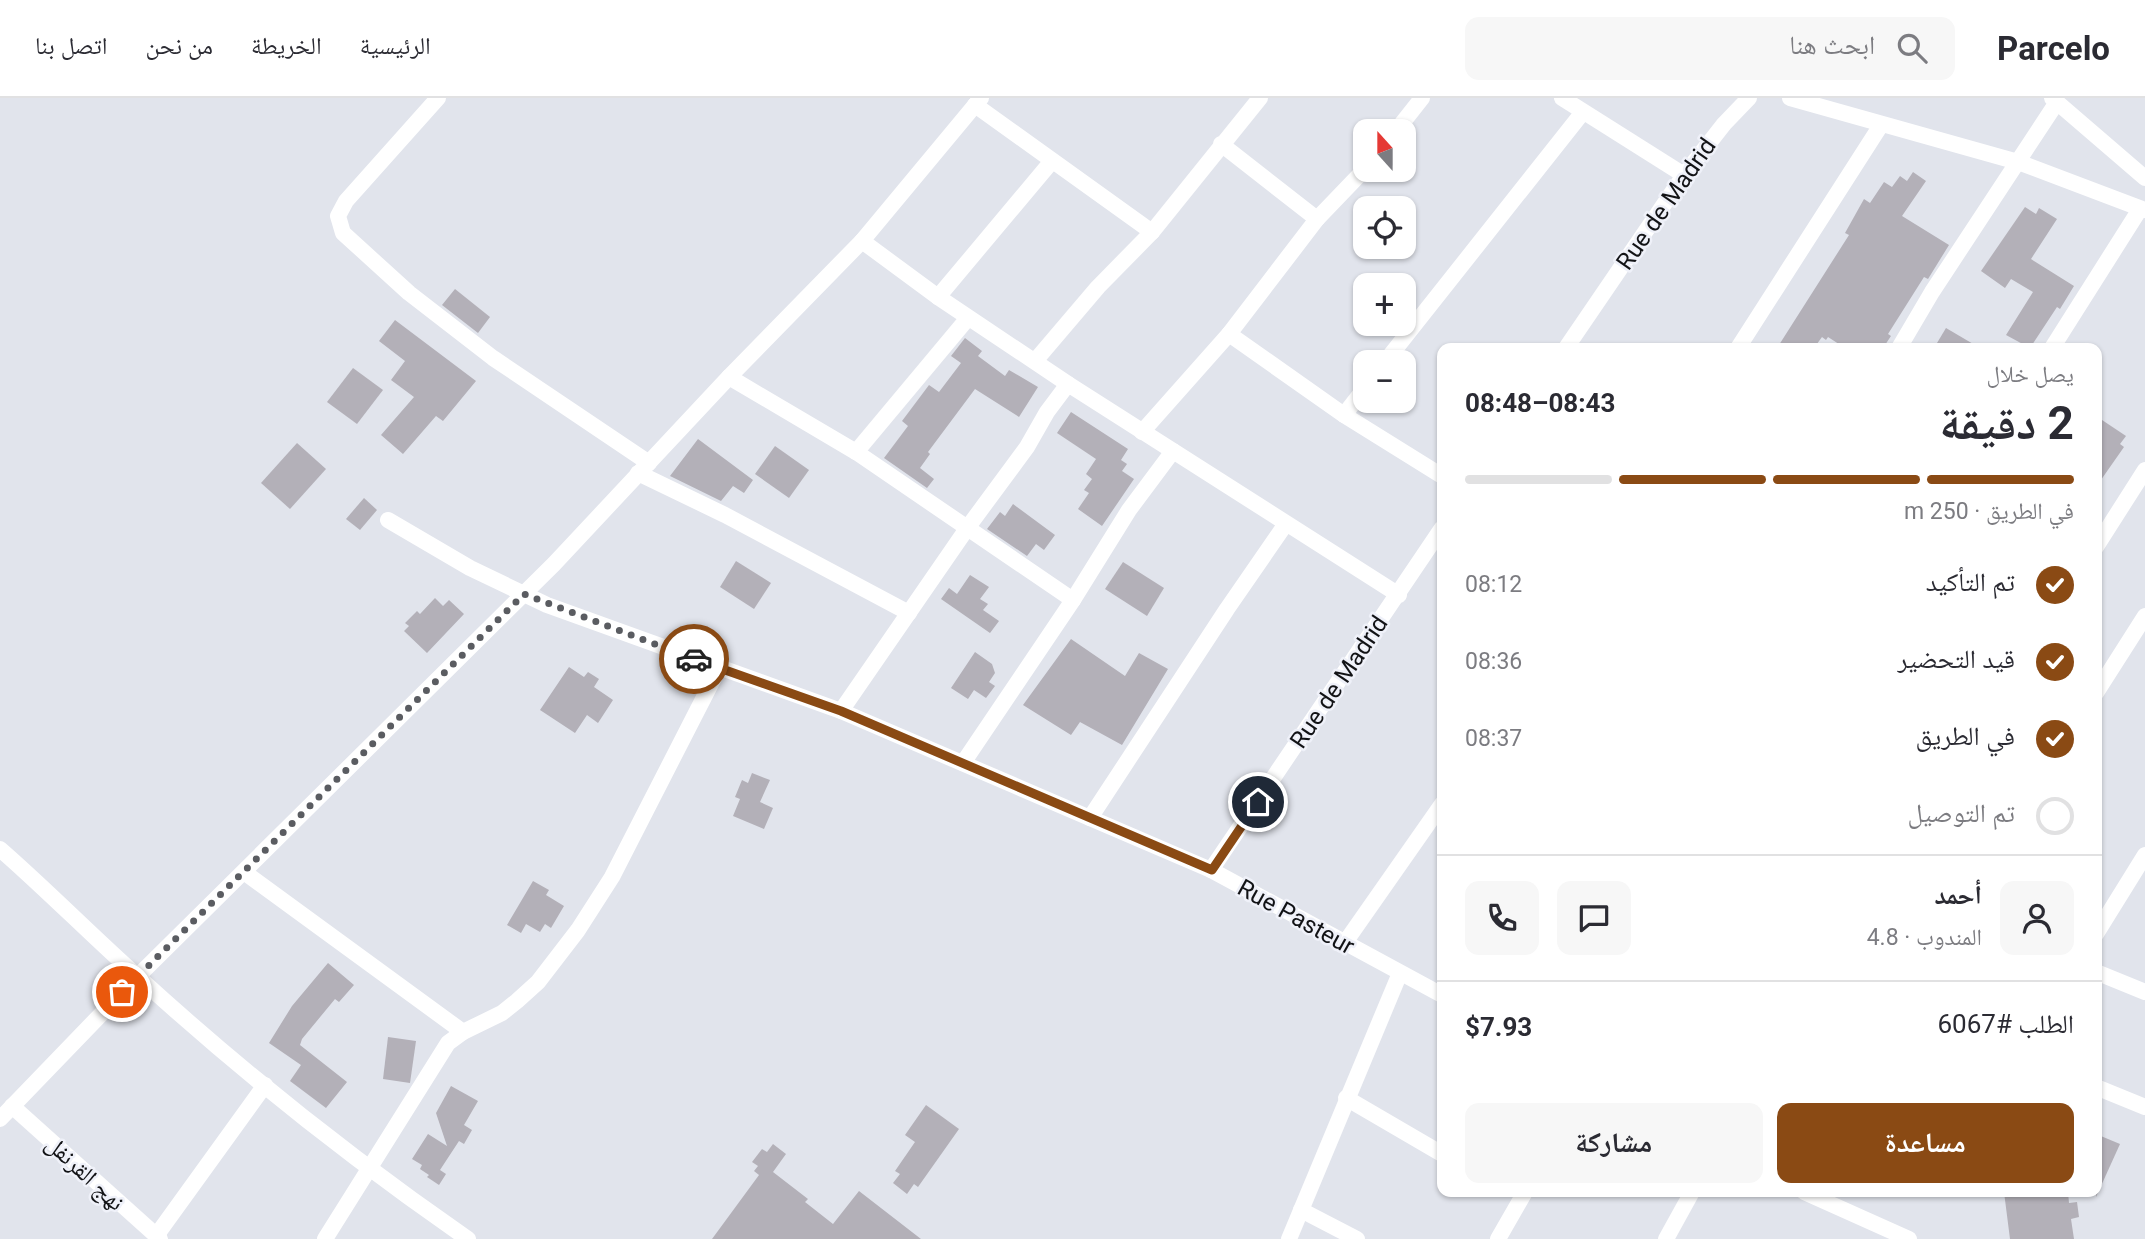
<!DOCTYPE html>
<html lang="ar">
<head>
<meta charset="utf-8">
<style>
  :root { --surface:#fff; --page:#f7f7f7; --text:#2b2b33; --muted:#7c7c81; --line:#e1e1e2; --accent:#8a4a14 }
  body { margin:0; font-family:Roboto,"Noto Naskh Arabic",sans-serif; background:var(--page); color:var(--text); direction:rtl; height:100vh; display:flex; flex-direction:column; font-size:26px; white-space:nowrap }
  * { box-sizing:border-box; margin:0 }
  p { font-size:23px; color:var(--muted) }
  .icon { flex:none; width:38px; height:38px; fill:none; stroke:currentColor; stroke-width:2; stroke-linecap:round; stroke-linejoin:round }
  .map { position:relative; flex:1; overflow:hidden; direction:ltr }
  .details { position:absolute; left:1437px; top:245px; width:665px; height:854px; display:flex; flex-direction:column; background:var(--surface); border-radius:14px; box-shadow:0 2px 5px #0004; direction:rtl }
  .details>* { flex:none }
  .needle { width:46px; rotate:339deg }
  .buttons { position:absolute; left:1353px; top:21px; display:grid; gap:14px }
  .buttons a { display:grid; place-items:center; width:63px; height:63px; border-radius:14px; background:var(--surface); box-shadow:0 2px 5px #0004; font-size:35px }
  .pin { position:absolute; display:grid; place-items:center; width:60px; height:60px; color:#fff; margin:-30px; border:4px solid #fff; border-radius:50%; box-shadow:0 2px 7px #0007 }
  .courier { position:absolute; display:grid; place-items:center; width:70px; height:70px; margin:-35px; border:5px solid #8a4a14; border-radius:50%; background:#fff; color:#222; box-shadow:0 2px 9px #0007 }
  .summary em { font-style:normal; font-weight:700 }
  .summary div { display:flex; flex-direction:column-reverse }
  .summary { display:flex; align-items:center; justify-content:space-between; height:119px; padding:0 28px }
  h1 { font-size:46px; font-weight:700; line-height:52px }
  .bar { display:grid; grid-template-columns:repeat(4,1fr); gap:10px 7px; align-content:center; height:84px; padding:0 28px }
  .bar i { height:9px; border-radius:5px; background:var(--line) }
  .bar .selected { background:var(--accent) }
  .bar p { grid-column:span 4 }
  .line { display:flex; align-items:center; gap:18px; padding:0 28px; border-top:2px solid var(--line) }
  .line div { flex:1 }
  .round { display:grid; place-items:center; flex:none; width:74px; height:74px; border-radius:14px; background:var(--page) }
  ol { padding:0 28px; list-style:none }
  li { display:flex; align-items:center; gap:21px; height:77px }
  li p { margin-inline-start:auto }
  li .icon { padding:7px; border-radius:50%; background:var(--accent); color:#fff; stroke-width:4 }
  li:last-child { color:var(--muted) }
  li i { width:38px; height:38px; border:4px solid var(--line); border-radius:50% }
  .primary-button { display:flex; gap:14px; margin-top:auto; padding:14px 28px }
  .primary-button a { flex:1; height:80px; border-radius:14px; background:var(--accent); color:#fff; font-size:28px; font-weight:700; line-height:80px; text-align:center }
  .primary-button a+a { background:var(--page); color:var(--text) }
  header { display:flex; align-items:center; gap:42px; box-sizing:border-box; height:98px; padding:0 35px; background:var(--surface); border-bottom:2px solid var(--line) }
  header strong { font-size:33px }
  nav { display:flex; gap:38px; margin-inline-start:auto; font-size:24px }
  .search { width:490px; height:63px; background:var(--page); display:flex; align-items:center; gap:18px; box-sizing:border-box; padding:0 24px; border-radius:14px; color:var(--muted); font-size:26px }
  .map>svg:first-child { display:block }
  .building { fill:#b3b0b8 }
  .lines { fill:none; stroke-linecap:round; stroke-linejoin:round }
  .minor { stroke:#fff; stroke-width:16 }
  .done { stroke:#5a5c61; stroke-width:7; stroke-dasharray:0 12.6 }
  .route { stroke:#8a4a14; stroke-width:9 }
  .labels { text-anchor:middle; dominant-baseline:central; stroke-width:5; stroke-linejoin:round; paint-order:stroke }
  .street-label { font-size:24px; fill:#121316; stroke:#eff1f9 }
</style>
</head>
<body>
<header>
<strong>Parcelo</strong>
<div class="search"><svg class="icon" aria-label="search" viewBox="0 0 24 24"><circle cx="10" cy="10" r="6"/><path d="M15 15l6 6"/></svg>ابحث هنا</div>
<nav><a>الرئيسية</a><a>الخريطة</a><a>من نحن</a><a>اتصل بنا</a></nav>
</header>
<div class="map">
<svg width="2145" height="1141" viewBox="0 0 2145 1141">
  <rect width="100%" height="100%" fill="#e1e4ec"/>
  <g class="building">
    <polygon points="1913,74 1926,83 1902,118 1949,147 1928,181 1924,179 1888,236 1891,238 1883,250 1845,250 1828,239 1826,242 1822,239 1814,250 1777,250 1849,137 1845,135 1864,101 1870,105 1884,84 1892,89 1900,78 1907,83"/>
    <polygon points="2025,109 2036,116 2039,110 2057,121 2031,161 2074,188 2060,211 2057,209 2030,250 2006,237 2033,194 2011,181 2005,190 1981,173"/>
    <polygon points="455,191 490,219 478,235 442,207"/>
    <polygon points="395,222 476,283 443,323 436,318 403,356 381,337 414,299 391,282 405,263 379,243"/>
    <polygon points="1946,230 1980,250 1934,250"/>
    <polygon points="965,240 982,253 978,258 1005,278 1009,272 1038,289 1019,319 975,291 928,354 930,356 920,370 934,381 927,390 884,360 908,328 902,323 929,287 939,294 961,265 951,258"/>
    <polygon points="353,270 383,292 357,326 327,304"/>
    <polygon points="1071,314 1128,351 1121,362 1127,366 1122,373 1134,381 1102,428 1078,411 1089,395 1084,392 1092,381 1086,376 1096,361 1057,335"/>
    <polygon points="2096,318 2126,338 2120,346 2124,349 2096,389"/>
    <polygon points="698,341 753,382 744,395 733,388 721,403 670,378"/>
    <polygon points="297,345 326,371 290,411 261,385"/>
    <polygon points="775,348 809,372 789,400 755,376"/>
    <polygon points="364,400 377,412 360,432 346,421"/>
    <polygon points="1013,406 1055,437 1044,452 1036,446 1027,458 987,431 1000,414 1005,418"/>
    <polygon points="736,463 771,485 754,511 720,489"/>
    <polygon points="1123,464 1164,490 1147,518 1105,491"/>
    <polygon points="970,477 989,489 980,501 988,506 983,512 999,523 990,535 941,501 949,490 957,496"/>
    <polygon points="435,500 443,508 449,502 464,516 427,555 404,533 409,528 405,525 417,513 420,516"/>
    <polygon points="1071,541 1125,578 1139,555 1168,571 1122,647 1080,624 1071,637 1023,607"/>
    <polygon points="975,554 992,566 995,575 989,584 995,588 986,600 974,592 968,601 951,590"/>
    <polygon points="569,569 584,579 588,574 599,581 594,589 613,602 598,625 587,617 575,635 540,612"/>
    <polygon points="752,675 770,682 760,704 773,710 764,731 733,718 740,701 735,699 742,682 748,685"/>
    <polygon points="533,783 549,792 546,797 564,808 551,830 545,826 540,834 526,826 521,835 507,827"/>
    <polygon points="328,865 354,887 339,904 335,901 302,941 300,947 347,984 326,1010 290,983 301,967 269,945 292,908"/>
    <polygon points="388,939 416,943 410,985 383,981"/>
    <polygon points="451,988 478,1003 464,1027 472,1032 464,1046 459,1043 440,1072 446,1076 439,1087 427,1079 429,1077 420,1071 422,1067 412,1061 428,1036 447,1048 436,1015"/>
    <polygon points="926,1007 959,1031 918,1089 914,1086 907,1096 893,1085 900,1076 895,1073 915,1044 905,1037"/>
    <polygon points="2096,1036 2120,1046 2096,1099"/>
    <polygon points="773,1046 786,1056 773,1074 808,1101 805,1104 833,1126 859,1093 921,1141 712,1141 759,1077 754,1073 758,1068 752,1064 762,1051 767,1054"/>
    <polygon points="2004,1094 2068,1094 2069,1105 2077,1104 2079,1119 2071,1121 2074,1141 2010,1141"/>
  </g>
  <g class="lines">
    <g class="minor">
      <polyline points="438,0 346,103 338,118 343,135 409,195 493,260 649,365"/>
      <polyline points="1562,0 1684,77"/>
      <polyline points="1790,0 2018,64 2145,112"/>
      <polyline points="2052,0 2145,80"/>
      <polyline points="975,7 1152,134"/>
      <polyline points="1396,33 1422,0"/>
      <polyline points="1221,46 1317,121"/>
      <polyline points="862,143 938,199 1068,286 1399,497"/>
      <polyline points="938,199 1052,63"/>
      <polyline points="1229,236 1344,317 1442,378"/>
      <polyline points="1566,250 1684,77 1724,26 1749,0"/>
      <polyline points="1738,250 1881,27"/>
      <polyline points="1899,250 1932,194 2057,4"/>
      <polyline points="2052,250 2140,111"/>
      <polyline points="1035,263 1098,189 1152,134 1260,0"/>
      <polyline points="1385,264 1583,14"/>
      <polyline points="729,279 856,354 1073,502"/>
      <polyline points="1344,317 1365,290"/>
      <polyline points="1142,334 1229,236 1317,121 1365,71"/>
      <polyline points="856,354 968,220"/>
      <polyline points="638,375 725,417 909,515"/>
      <polyline points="388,422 470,470 547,507 841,613 1211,772 1442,897"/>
      <polyline points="2096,449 2145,372"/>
      <polyline points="2096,595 2145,518"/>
      <polyline points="841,613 968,429 1027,349 1047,314 1068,286"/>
      <polyline points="963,665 1073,502 1129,412 1173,353"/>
      <polyline points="1090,720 1227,511 1285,427"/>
      <path d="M0,751C47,792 90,836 136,877C240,972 352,1061 468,1141"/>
      <polyline points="1211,772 1442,430"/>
      <polyline points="244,774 463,934"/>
      <polyline points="2096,836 2145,757"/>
      <polyline points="1344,846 1442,706"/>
      <polyline points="2096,874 2145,894"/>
      <polyline points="2096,989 2145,1009"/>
      <polyline points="1346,1000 1442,1056"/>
      <polyline points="12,1008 160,1141"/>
      <polyline points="0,1021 137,879 554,466 729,279 862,143 981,0"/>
      <polyline points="1804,1094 1909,1141"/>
      <polyline points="1301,1112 1357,1141"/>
      <polyline points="156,1138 265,987"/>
      <polyline points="325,1141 448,945 463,934 502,915 517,903 538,884 578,832 612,779 719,570"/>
      <polyline points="1289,1141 1400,875"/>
      <polyline points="1498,1141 1525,1094"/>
      <polyline points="1666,1141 1692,1094"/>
    </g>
  </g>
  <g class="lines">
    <polyline class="done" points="122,894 524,496 694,561"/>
    <polyline class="route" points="694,561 841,613 1212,772 1258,704"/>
  </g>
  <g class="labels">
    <g class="street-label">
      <text transform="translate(1666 106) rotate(-55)">Rue de Madrid</text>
      <text transform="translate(1339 584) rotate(-56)">Rue de Madrid</text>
      <text transform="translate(1296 819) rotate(29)">Rue Pasteur</text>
      <text transform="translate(85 1075) rotate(43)">نهج القرنفل</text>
    </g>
  </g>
</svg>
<div class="buttons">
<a><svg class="needle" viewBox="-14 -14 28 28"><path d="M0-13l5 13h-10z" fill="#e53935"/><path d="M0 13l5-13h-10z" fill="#7c7c81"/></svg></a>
<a><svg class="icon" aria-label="locate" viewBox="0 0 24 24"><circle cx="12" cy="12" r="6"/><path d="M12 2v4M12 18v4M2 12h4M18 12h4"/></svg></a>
<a>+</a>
<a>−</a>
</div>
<div class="pin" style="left:122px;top:894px;background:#ea580c"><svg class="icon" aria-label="bag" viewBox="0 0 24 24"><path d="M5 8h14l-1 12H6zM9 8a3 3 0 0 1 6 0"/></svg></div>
<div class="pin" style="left:1258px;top:704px;background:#1f2937"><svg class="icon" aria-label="home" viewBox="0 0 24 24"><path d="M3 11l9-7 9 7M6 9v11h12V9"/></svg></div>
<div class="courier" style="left:694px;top:561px"><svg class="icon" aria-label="car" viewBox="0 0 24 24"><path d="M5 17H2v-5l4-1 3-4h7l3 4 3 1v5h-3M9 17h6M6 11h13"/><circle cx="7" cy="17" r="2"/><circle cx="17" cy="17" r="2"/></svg></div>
<section class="details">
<div class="summary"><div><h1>2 دقيقة</h1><p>يصل خلال</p></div><em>08:43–08:48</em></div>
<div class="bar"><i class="selected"></i><i class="selected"></i><i class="selected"></i><i></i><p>في الطريق · 250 m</p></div>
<ol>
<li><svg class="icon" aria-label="check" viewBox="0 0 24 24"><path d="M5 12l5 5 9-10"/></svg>تم التأكيد<p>08:12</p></li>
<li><svg class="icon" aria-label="check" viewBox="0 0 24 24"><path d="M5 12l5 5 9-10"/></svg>قيد التحضير<p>08:36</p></li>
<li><svg class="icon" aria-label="check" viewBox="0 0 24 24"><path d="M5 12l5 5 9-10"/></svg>في الطريق<p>08:37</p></li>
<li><i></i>تم التوصيل</li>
</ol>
<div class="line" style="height:126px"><a class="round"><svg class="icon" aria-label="person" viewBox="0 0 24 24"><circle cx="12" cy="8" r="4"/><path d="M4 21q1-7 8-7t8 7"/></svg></a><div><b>أحمد</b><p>المندوب · 4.8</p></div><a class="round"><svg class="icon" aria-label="chat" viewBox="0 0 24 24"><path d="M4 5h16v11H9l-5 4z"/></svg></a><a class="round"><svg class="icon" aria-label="phone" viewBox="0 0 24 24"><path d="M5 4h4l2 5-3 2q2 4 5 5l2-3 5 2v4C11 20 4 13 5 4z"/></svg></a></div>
<div class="line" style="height:91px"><div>الطلب #6067</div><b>$7.93</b></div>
<div class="primary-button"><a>مساعدة</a><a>مشاركة</a></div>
</section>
</div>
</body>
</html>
